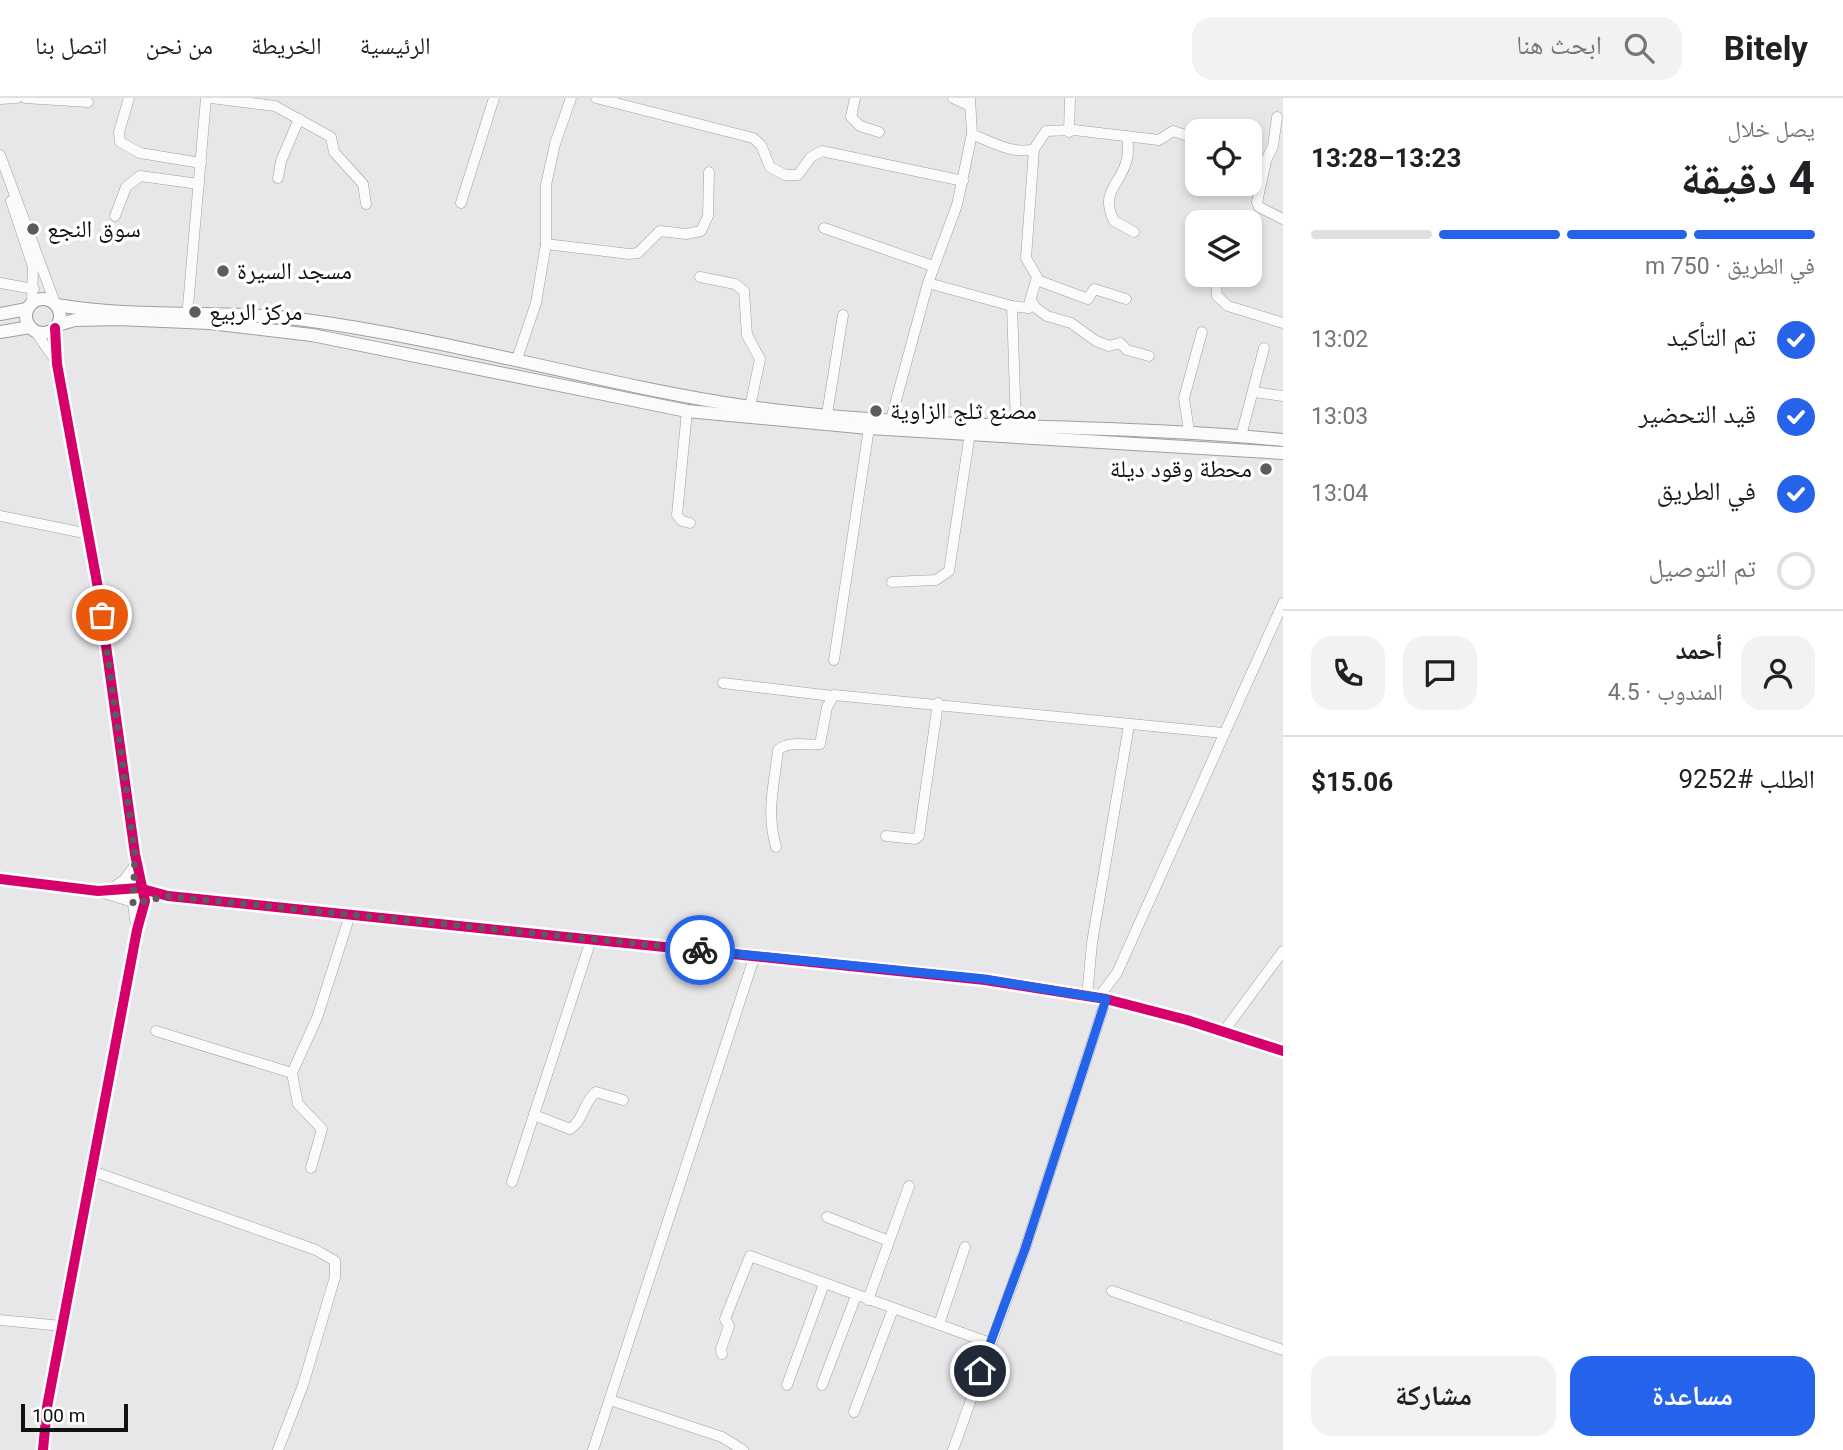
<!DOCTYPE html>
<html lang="ar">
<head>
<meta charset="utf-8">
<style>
  :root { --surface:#fff; --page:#f2f2f2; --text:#202124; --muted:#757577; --line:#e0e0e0; --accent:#2563eb }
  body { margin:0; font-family:Roboto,"Noto Naskh Arabic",sans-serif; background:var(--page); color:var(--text); direction:rtl; height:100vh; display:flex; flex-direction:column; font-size:26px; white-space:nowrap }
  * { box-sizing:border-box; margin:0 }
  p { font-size:23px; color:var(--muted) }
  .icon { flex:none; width:38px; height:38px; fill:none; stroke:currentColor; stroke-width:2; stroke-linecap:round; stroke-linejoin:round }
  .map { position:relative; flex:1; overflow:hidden; direction:ltr }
  .panel { display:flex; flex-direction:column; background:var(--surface); width:560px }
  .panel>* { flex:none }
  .tools { position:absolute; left:1185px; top:21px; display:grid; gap:14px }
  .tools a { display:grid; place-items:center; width:77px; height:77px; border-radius:14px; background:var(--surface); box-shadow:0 4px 10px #0003; font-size:35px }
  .scale { position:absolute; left:21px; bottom:18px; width:107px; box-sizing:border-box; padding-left:7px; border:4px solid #111012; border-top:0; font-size:19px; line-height:24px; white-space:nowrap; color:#111012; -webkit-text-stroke:5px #fff; paint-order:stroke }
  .pin { position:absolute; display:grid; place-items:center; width:60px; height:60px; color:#fff; margin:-30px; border:4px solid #fff; border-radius:50%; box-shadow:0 2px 7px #0007 }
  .courier { position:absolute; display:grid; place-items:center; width:70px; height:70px; margin:-35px; border:5px solid #2563eb; border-radius:50%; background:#fff; color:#222; box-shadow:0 2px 9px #0007 }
  .head em { font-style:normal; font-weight:700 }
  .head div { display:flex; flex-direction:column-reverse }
  .head { display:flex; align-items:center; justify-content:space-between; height:119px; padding:0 28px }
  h1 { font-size:46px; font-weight:700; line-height:52px }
  .bar { display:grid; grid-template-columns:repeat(4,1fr); gap:10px 7px; align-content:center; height:84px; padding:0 28px }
  .bar i { height:9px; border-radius:5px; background:var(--line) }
  .bar .selected { background:var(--accent) }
  .bar p { grid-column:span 4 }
  .line { display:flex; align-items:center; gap:18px; padding:0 28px; border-top:2px solid var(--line) }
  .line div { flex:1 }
  .round { display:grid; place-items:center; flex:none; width:74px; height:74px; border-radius:21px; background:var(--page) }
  ol { padding:0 28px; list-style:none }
  li { display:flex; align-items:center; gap:21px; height:77px }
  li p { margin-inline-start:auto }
  li .icon { padding:7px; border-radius:50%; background:var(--accent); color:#fff; stroke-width:4 }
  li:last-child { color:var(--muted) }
  li i { width:38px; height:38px; border:4px solid var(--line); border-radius:50% }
  .button { display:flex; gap:14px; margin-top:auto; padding:14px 28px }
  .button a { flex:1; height:80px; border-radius:21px; background:var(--accent); color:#fff; font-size:28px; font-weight:700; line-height:80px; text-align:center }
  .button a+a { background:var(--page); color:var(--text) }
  header { display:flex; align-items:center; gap:42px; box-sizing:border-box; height:98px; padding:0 35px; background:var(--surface); border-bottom:2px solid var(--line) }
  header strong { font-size:33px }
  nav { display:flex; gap:38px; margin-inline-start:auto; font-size:24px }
  .search { width:490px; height:63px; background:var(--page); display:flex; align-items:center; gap:18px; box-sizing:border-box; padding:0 24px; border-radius:21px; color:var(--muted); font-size:26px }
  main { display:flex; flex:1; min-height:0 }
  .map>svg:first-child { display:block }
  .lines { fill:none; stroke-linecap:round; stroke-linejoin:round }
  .minor-casing { stroke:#a09fa0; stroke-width:11 }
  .major-casing { stroke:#a09fa0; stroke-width:14 }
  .minor { stroke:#fbfbfc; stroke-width:10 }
  .major { stroke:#fbfbfc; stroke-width:12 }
  .cycleway-casing { stroke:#fff; stroke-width:15 }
  .cycleway { stroke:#d6006c; stroke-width:10 }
  .done { stroke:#5c5b5d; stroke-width:7; stroke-dasharray:0 12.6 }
  .route { stroke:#2563eb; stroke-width:9 }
  .poi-dot { fill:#5c5b5d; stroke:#fff; stroke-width:2.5 }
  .labels { text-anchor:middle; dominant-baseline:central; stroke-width:7; stroke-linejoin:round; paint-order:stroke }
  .poi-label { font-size:24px; fill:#111012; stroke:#fff; text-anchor:start }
</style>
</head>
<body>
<header>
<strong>Bitely</strong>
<div class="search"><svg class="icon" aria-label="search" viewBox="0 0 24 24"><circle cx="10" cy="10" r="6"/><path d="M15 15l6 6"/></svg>ابحث هنا</div>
<nav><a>الرئيسية</a><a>الخريطة</a><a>من نحن</a><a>اتصل بنا</a></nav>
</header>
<main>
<section class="panel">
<div class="head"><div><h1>4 دقيقة</h1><p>يصل خلال</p></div><em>13:23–13:28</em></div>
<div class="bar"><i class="selected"></i><i class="selected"></i><i class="selected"></i><i></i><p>في الطريق · 750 m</p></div>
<ol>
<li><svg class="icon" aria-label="check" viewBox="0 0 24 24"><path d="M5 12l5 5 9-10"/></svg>تم التأكيد<p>13:02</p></li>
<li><svg class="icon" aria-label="check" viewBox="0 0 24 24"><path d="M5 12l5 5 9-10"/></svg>قيد التحضير<p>13:03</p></li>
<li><svg class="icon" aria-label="check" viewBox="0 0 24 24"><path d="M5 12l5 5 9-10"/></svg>في الطريق<p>13:04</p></li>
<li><i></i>تم التوصيل</li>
</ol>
<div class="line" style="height:126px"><a class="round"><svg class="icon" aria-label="person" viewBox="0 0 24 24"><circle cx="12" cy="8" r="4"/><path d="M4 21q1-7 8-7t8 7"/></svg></a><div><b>أحمد</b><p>المندوب · 4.5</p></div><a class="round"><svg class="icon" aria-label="chat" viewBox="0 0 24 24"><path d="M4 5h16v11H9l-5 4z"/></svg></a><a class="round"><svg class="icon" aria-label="phone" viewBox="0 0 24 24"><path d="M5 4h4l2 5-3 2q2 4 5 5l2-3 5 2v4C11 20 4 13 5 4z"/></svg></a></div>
<div class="line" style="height:91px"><div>الطلب #9252</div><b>$15.06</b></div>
<div class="button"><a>مساعدة</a><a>مشاركة</a></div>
</section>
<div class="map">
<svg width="1283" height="1352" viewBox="0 0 1283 1352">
  <rect width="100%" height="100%" fill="#e7e6e8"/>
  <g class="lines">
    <g class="minor-casing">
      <g id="minor">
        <polyline points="25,0 88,4"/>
        <polyline points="129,0 119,34 120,44 140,55 201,65"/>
        <polyline points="211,0 275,8 331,39 334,54 363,86 366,106"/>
        <polyline points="596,0 753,40 761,47 770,69 785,77 798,77 811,59 822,53 963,83"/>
        <polyline points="855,0 851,19 860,28 879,34"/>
        <polyline points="953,0 970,8"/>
        <polyline points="0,1 17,0"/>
        <polyline points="1069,34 1070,0"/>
        <path d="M972,36C991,44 1014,57 1034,51L1046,33L1074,32L1159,42L1173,33L1197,41"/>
        <path d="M1127,38C1128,46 1129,54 1127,61C1121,88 1099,92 1114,123L1134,134"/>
        <polyline points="0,57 55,205"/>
        <polyline points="1250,61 1265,68 1257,104 1259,109 1283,121"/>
        <polyline points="1264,67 1273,48 1277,19"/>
        <polyline points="278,80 281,63 299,21"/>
        <polyline points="11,103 33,169 32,204"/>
        <polyline points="461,105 494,0"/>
        <polyline points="115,118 126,89 140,78 199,86"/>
        <polyline points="824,130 933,168"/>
        <polyline points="546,146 629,156 638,155 660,133 686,136 701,133 708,118 709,74"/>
        <polyline points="700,179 735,186 744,193 747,237 760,261 750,309"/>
        <polyline points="1037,182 1088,201 1094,191 1126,201"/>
        <polyline points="1216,182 1217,198 1228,208 1283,225"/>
        <polyline points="0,185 34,191"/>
        <polyline points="928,185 1012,208 1016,327"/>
        <polyline points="1032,204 1036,210 1047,218 1071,225 1096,243 1109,248 1120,245 1127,252 1149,258"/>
        <polyline points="1012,208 1028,210 1037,179 1026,160 1034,51"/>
        <polyline points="187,220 206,0"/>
        <polyline points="35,233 55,262"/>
        <polyline points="517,261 536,205 546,146 546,87 555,46 571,0"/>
        <polyline points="1254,294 1283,298"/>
        <polyline points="687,313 677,417 682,423 690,425"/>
        <polyline points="827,316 843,217"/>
        <polyline points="891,321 928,185 957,107 972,36 970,0"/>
        <polyline points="1189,333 1184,300 1202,234"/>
        <polyline points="1241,338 1264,250"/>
        <polyline points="0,418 89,436"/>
        <polyline points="892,484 936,482 949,473 970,335"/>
        <polyline points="834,562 869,330"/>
        <polyline points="723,585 832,598"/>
        <polyline points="886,738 915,741 919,738 938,605"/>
        <path d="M776,749C766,712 774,689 778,652C789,642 807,648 820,646L827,609L834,597L1223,635"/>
        <polyline points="134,767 132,799 136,828"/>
        <polyline points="0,781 98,793 139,790 168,798 985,882 1106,901 1187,922 1283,953"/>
        <polyline points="108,793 124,782 133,770"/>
        <polyline points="104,795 136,805"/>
        <polyline points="1087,898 1092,845 1129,627"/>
        <polyline points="1098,900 1117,875 1283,505"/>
        <polyline points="156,933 292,975 317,920 350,817"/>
        <polyline points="1224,933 1283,853"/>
        <polyline points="292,975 298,1006 322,1031 311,1070"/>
        <path d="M534,1017L570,1031C584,1022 583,1004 596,994L623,1002"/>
        <polyline points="92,1073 316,1152 335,1163 335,1179 303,1287 278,1352"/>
        <polyline points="512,1084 591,842"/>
        <polyline points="827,1119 889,1143"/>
        <polyline points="1112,1193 1283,1252"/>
        <polyline points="868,1202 909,1088"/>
        <polyline points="0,1222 62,1228"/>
        <polyline points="939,1226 965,1149"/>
        <polyline points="722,1256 721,1251 729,1228 725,1221 750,1158 990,1245"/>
        <polyline points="787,1287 824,1186"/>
        <polyline points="822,1287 856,1198"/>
        <polyline points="610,1302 722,1339 743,1352"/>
        <polyline points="854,1314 893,1211"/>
        <polyline points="43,1352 47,1309 137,832 145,803 135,756 98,490 57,266 55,230"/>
        <polyline points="593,1352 755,857"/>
        <polyline points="953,1352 1025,1151 1106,901"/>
      </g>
    </g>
    <g class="major-casing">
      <g id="major">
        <circle cx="43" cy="218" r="17"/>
        <path d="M57,207C138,221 223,211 305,222C455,242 600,287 750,309C926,334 1106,324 1283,342"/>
        <polyline points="0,216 27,211"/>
        <polyline points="57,227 75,222 117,221 210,225 312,237 687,313 869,330 1283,355"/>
        <polyline points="0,234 30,229"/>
      </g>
    </g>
    <use href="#minor" class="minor"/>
    <use href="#major" class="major"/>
    <g class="cycleway-casing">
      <g id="cycleway">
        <polyline points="0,781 98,793 139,790 168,798 985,882 1106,901 1187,922 1283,953"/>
        <polyline points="43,1352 47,1309 137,832 145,803 135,756 98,490 57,266 55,230"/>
      </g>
    </g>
    <use href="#cycleway" class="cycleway"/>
  </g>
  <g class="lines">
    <polyline class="done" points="102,517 135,756 133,806 167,798 700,852"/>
    <polyline class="route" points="700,852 985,881 1106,901 1025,1151 980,1273"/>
  </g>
  <g class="poi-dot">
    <circle cx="33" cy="131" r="7"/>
    <circle cx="223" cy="173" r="7"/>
    <circle cx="195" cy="214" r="7"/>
    <circle cx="876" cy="313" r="7"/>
    <circle cx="1266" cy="371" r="7"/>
  </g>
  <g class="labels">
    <g class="poi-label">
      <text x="47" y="131">سوق النجع</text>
      <text x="237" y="173">مسجد السيرة</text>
      <text x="209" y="214">مركز الربيع</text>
      <text x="890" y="313">مصنع ثلج الزاوية</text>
      <text x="1252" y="371" text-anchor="end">محطة وقود ديلة</text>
    </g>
  </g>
</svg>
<div class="tools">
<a><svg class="icon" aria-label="locate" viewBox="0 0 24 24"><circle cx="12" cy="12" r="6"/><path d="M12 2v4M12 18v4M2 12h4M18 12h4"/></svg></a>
<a><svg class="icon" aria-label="layers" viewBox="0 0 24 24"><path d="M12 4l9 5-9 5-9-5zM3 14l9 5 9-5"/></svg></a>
</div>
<div class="scale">100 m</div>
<div class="pin" style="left:102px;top:517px;background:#ea580c"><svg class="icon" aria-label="bag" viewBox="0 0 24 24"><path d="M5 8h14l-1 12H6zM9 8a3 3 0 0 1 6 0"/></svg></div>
<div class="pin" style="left:980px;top:1273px;background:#1f2937"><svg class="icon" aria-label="home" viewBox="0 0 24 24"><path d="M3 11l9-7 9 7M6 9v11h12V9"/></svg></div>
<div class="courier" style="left:700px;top:852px"><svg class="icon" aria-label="bike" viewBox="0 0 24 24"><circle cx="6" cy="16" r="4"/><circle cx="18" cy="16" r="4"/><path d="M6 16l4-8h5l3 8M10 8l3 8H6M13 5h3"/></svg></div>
</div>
</main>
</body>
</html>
